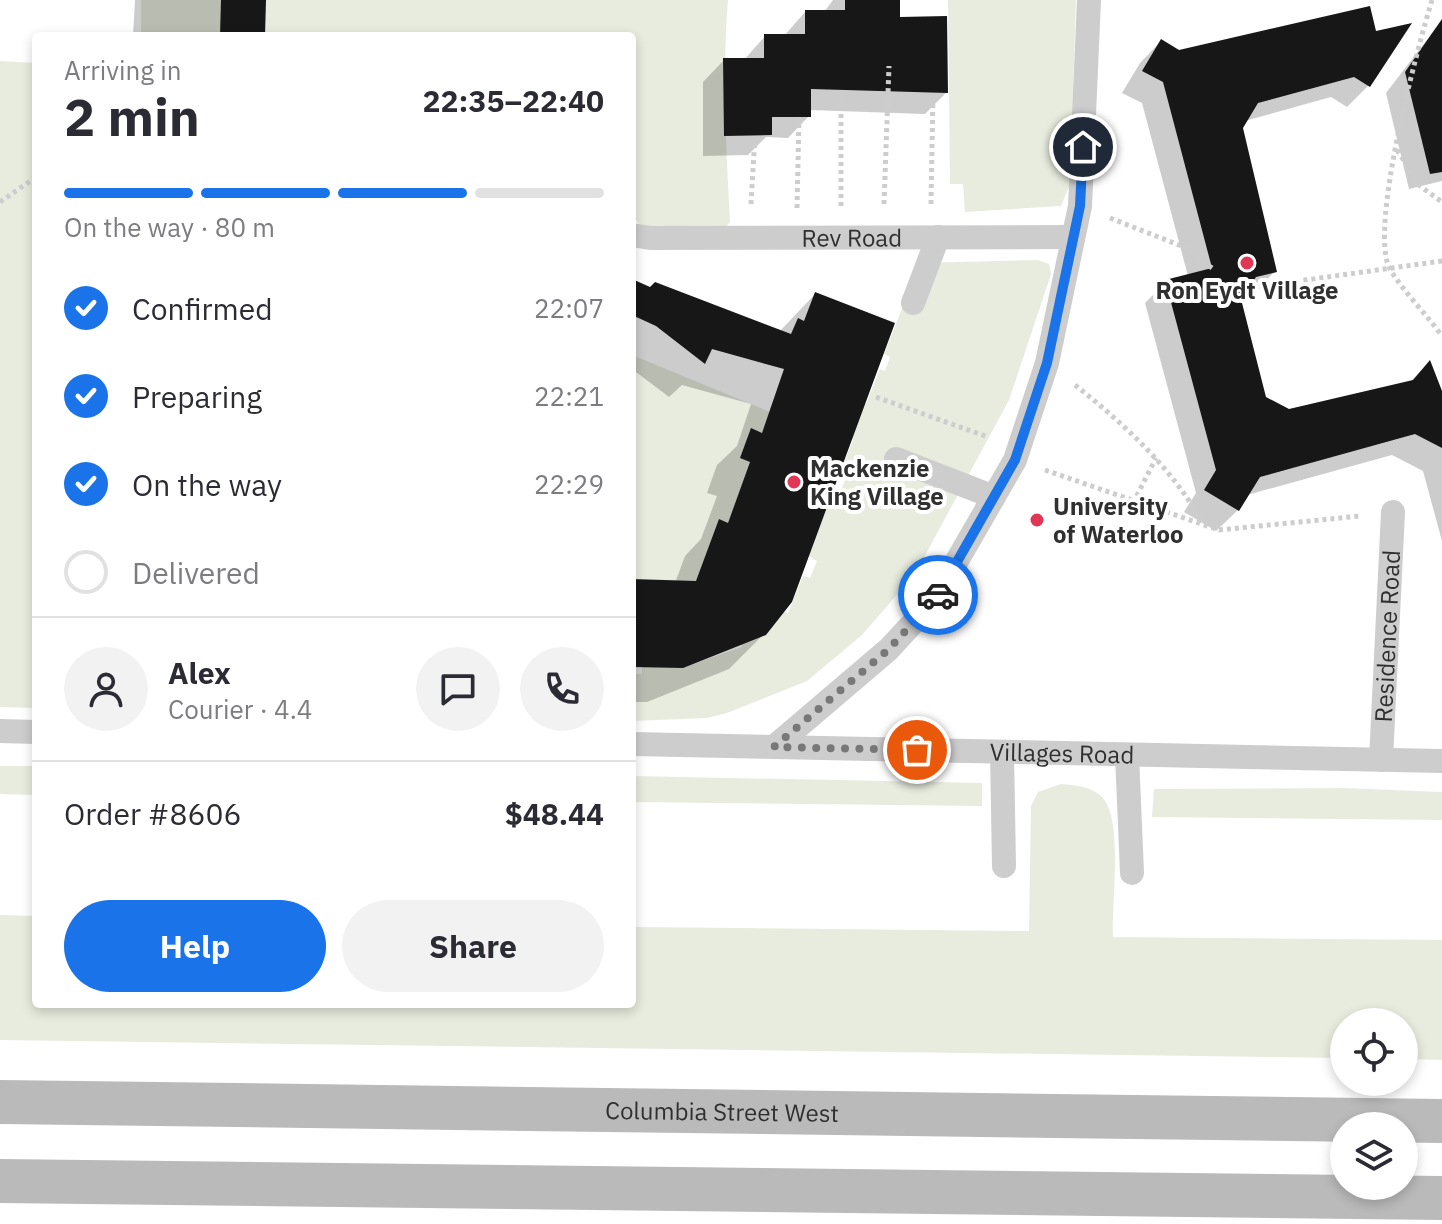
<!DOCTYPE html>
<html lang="en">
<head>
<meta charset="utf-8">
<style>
  :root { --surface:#fff; --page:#f2f2f3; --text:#2b2b33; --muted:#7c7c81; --line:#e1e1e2; --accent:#1a73e8 }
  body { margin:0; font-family:"IBM Plex Sans",sans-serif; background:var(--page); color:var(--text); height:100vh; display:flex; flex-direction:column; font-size:30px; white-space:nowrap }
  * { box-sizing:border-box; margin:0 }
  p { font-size:26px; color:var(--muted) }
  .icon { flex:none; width:44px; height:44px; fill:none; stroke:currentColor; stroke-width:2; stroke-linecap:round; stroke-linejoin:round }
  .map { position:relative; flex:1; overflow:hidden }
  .details { position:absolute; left:32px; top:32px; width:604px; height:976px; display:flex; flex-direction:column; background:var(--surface); border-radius:8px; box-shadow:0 4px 12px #0003 }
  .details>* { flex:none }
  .fabs { position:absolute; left:1330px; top:1008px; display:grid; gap:16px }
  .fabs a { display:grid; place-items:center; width:88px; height:88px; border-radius:50%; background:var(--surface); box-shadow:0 4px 12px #0003; font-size:40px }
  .pin { position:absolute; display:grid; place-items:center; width:68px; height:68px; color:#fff; margin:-34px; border:4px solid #fff; border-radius:50%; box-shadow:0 2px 8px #0007 }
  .courier { position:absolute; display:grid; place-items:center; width:80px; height:80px; margin:-40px; border:6px solid #1a73e8; border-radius:50%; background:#fff; color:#222; box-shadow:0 2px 10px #0007 }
  .summary em { font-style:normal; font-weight:800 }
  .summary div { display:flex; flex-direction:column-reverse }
  .summary { display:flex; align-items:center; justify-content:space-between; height:136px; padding:0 32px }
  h1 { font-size:52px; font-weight:800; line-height:60px }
  .bar { display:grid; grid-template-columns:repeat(4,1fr); gap:12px 8px; align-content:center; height:96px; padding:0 32px }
  .bar i { height:10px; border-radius:6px; background:var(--line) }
  .bar .active { background:var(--accent) }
  .bar p { grid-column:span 4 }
  .line { display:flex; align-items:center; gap:20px; padding:0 32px; border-top:2px solid var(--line) }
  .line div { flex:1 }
  .round { display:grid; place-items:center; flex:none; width:84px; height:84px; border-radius:42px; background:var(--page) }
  ol { padding:0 32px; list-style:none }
  li { display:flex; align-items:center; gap:24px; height:88px }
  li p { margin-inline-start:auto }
  li .icon { padding:8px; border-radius:50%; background:var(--accent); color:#fff; stroke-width:4 }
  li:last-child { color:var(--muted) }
  li i { width:44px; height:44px; border:4px solid var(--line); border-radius:50% }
  .primary-button { display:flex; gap:16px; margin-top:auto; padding:16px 32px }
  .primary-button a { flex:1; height:92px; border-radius:48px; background:var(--accent); color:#fff; font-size:32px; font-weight:800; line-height:92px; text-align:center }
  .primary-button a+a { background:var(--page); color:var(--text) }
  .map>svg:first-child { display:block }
  .green { fill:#e7ecde }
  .shadow { fill:#0003 }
  .building { fill:#171717 }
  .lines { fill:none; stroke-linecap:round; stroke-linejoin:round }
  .path { stroke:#cdcdcd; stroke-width:5; stroke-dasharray:4 4; stroke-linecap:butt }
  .lane { stroke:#cdcdcd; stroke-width:24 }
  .secondary { stroke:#bababa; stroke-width:44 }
  .done { stroke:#787878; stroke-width:8; stroke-dasharray:0 14.4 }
  .route { stroke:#1a73e8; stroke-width:10 }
  .poi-dot { fill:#e13754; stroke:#fff; stroke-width:3 }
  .labels { text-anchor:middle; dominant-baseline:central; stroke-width:8; stroke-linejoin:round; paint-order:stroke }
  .street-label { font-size:24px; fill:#303030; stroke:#fff }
  .poi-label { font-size:24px; font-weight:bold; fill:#303030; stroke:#fff; text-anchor:start }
</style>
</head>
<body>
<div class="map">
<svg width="1442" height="1224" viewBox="0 0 1442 1224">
  <rect width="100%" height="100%" fill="#fff"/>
  <g class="green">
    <path d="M141,0H728C722,75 726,147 730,222L727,226L650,238L632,215V36H141Z"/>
    <polygon points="948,0 1076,0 1070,184 1061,206 965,212 963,184 950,184"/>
    <polygon points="0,61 36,63 36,708 0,707"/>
    <polygon points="1038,260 1049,264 1051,274 1009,400 915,574 862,635 807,681 727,713 707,718 632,721 632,674 642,674 642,667 692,652 696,663 742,647 738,633 766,635 771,629 774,608 788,613 803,576 810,578 817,561 808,556 835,488 841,490 847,476 840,473 853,440 847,437 861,402 866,404 880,369 885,371 890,357 884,354 920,263"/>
    <polygon points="632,355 770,412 762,433 752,429 750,462 728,523 719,519 711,542 709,582 632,579"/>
    <polygon points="0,766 36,766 36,795 0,794"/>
    <polygon points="632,776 982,783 982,806 632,802"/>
    <path d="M1061,784C1076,785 1090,786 1102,797C1124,820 1111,904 1113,937L1442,940V1060L1404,1059V1022H1344V1058L0,1040V915L36,916V1004H632V927L1029,931L1031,806L1038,792Z"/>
    <polygon points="1344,788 1442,792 1442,820 1152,817 1154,789"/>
  </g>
  <g class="shadow">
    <polygon points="135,0 265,0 263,36 133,36"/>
    <polygon points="833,0 898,0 898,19 946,93 925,114 809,110 809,116 788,138 766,137 748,155 703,156 703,82 724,60 744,60 765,36 784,36 805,12 824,12"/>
    <polygon points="1442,20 1442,181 1409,189 1386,93"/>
    <polygon points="1407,26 1368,86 1347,107 1331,97 1245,121 1241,128 1275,271 1254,293 1238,299 1264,398 1289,411 1409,383 1429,363 1442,396 1442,541 1423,471 1392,455 1247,495 1238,510 1216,531 1184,512 1196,493 1145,303 1166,282 1188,276 1142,103 1122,93 1140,63 1161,41 1179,52 1374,33"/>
    <polygon points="632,281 779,332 815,294 764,634 729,669 647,702 632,702 632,581 675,583 685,556 701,539 717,496 707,493 717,465 737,446 751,404 682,385 669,397 632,369"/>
  </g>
  <g class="building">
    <polygon points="221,0 266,0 265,36 220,36"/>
    <polygon points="845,0 900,0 900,17 947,16 948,93 811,89 811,117 772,117 772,135 724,136 723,58 764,58 764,34 805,34 805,10 845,10"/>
    <polygon points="1370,6 1376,31 1412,23 1370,87 1354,77 1258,103 1243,128 1277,272 1256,277 1241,299 1266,397 1289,409 1413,380 1430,360 1442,391 1442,448 1415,434 1260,477 1239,511 1204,490 1216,470 1165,280 1212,268 1163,82 1142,71 1161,39 1179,50"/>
    <polygon points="1442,19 1442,172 1430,174 1405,72"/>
    <polygon points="632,279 650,287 655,282 791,334 798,318 804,321 815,292 895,323 792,602 766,635 683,668 632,667 632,579 696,581 719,519 728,523 750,462 740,458 751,428 762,433 784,369 712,349 705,364 656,326 632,315"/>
  </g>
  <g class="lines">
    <g class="path">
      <path d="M1432,0C1418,46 1368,230 1390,269C1402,290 1427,315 1442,336"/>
      <polyline points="841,90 841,208"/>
      <polyline points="1397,150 1420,186 1442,202"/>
      <polyline points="0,202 36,177"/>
      <polyline points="751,204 755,135"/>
      <polyline points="884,204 889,66"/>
      <polyline points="931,204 933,93"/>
      <polyline points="797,208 799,117"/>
      <polyline points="1110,218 1184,247 1212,268"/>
      <polyline points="1248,288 1442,261"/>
      <path d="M1075,385C1124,424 1171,467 1203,523"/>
      <polyline points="876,397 988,437"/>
      <polyline points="1045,470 1219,530 1360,516"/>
      <polyline points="1133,503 1156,458"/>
    </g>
    <g class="lane">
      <path id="s1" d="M632,235L650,238L1073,237"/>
      <polyline points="913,303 938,237"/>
      <polyline points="896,459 994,497"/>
      <polyline points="0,731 36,732"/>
      <path id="s2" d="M632,744L1442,761"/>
      <polyline points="774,747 889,649 935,599 1015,460 1047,363 1080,206 1089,0"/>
      <polyline points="1002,752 1004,866"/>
      <polyline points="1127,755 1132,873"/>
      <path id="s3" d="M1381,760L1393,512"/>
    </g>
    <g class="secondary">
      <path id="s4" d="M0,1102L1442,1121"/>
      <polyline points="0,1181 1442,1198"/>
    </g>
  </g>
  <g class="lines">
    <polyline class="done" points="917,750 774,747 889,649 938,595"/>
    <polyline class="route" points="938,595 1015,460 1047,363 1080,206 1083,147"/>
  </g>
  <g class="poi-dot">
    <circle cx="1247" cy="263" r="8"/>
    <circle cx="794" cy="482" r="8"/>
    <circle cx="1037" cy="520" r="8"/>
  </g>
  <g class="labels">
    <g class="street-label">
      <text stroke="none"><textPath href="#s1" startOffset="220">Rev Road</textPath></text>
      <text stroke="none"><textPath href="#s3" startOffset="124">Residence Road</textPath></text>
      <text stroke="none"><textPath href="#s2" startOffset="430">Villages Road</textPath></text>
      <text stroke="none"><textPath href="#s4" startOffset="722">Columbia Street West</textPath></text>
    </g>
    <g class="poi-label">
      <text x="1247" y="290" text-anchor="middle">Ron Eydt Village</text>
      <text x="810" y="468">Mackenzie<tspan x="810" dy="28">King Village</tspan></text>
      <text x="1053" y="506">University<tspan x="1053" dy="28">of Waterloo</tspan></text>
    </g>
  </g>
</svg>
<div class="fabs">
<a><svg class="icon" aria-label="locate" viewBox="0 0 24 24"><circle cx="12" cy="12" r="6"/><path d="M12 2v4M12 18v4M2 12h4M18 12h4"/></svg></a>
<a><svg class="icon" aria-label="layers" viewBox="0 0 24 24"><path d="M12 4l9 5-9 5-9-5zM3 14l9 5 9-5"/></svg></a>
</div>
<div class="pin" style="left:917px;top:750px;background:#ea580c"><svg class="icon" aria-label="bag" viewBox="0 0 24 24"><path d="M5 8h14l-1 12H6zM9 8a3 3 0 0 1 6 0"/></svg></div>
<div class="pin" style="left:1083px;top:147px;background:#1f2937"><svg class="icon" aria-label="home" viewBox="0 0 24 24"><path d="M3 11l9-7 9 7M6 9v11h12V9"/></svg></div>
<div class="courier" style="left:938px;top:595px"><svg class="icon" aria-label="car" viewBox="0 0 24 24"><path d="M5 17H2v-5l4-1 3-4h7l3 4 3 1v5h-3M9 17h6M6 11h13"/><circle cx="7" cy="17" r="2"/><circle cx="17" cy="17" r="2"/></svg></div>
<section class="details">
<div class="summary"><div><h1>2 min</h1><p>Arriving in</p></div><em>22:35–22:40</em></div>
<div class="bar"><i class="active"></i><i class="active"></i><i class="active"></i><i></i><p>On the way · 80 m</p></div>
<ol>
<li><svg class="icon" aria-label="check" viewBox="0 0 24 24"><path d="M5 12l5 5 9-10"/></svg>Confirmed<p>22:07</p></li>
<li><svg class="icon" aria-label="check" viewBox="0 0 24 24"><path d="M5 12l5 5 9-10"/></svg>Preparing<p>22:21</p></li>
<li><svg class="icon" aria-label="check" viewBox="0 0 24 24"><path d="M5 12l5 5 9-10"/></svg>On the way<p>22:29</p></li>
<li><i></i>Delivered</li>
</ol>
<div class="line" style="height:144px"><a class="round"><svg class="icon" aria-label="person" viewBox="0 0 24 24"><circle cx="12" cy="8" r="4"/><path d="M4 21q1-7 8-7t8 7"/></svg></a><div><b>Alex</b><p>Courier · 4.4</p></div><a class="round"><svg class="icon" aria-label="chat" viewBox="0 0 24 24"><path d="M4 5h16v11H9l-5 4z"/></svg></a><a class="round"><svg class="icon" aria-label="phone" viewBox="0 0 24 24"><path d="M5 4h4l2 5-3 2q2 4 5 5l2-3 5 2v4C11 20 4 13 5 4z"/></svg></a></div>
<div class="line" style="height:104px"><div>Order #8606</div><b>$48.44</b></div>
<div class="primary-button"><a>Help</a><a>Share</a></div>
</section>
</div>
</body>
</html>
